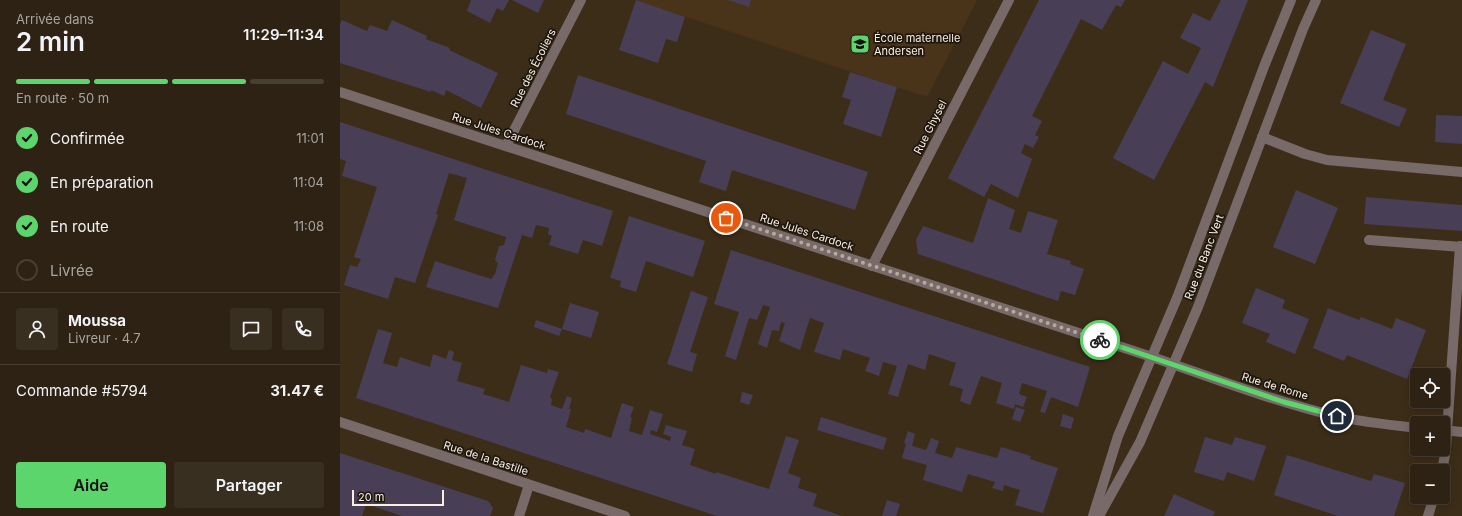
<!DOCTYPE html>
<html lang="fr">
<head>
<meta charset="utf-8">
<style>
  :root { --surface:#2d2213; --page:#392f21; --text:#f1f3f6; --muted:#a7a4a0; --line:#483f33; --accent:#5cd56d }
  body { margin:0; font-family:Inter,sans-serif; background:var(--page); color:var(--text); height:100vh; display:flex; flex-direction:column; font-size:15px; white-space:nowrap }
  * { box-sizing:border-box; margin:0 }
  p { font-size:13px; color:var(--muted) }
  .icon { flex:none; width:22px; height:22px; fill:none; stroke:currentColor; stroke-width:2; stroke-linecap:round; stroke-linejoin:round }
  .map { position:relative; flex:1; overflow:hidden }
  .sheet { display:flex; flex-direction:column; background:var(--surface); width:340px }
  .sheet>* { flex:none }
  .buttons { position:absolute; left:1070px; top:368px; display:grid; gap:8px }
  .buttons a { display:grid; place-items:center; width:40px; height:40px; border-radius:4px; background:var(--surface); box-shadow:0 2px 10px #0003,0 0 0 1px var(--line); font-size:20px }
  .scale { position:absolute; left:12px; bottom:10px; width:92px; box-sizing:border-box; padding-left:4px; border:2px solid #f9eee2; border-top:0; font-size:11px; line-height:14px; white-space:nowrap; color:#f9eee2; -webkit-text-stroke:3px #1e170e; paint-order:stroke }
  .pin { position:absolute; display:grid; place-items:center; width:34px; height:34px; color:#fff; margin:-17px; border:2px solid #fff; border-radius:50%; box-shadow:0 1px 4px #0007 }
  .courier { position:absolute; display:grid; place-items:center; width:40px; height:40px; margin:-20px; border:3px solid #5cd56d; border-radius:50%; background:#fff; color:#222; box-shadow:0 1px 5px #0007 }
  .summary em { font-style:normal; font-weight:600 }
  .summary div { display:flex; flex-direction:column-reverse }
  .summary { display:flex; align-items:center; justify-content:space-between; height:68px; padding:0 16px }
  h1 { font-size:26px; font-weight:600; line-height:30px }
  .bar { display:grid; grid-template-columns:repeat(4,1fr); gap:6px 4px; align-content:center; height:48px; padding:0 16px }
  .bar i { height:5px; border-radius:3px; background:var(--line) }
  .bar .selected { background:var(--accent) }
  .bar p { grid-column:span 4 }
  .line { display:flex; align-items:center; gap:10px; padding:0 16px; border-top:1px solid var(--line) }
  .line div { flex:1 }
  .round { display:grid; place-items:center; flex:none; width:42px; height:42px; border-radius:4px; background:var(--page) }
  ol { padding:0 16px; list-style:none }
  li { display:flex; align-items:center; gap:12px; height:44px }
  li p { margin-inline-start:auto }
  li .icon { padding:4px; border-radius:50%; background:var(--accent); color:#111; stroke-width:4 }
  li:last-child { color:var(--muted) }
  li i { width:22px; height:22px; border:2px solid var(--line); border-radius:50% }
  .button { display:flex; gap:8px; margin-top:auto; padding:8px 16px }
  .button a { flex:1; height:46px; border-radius:4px; background:var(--accent); color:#111; font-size:16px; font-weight:600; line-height:46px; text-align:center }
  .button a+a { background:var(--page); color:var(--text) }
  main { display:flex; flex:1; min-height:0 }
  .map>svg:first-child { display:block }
  .built { fill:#49341a }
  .building { fill:#483f56 }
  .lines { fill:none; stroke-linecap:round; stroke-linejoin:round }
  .service { stroke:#786a68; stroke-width:10 }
  .minor { stroke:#786a68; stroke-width:10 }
  .tertiary { stroke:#786a68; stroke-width:10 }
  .done { stroke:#b7aa9c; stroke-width:4; stroke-dasharray:0 7.2 }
  .route { stroke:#5cd56d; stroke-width:5 }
  .labels { text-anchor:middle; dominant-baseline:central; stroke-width:3.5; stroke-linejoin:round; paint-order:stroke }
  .poi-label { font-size:11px; fill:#f9eee2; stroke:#1e170e; text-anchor:start }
  .street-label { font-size:11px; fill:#f9eee2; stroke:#1e170e }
</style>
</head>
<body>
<main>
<section class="sheet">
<div class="summary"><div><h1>2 min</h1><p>Arrivée dans</p></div><em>11:29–11:34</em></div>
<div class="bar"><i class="selected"></i><i class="selected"></i><i class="selected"></i><i></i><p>En route · 50 m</p></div>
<ol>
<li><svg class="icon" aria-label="check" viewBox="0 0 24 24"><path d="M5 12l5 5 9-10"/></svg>Confirmée<p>11:01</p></li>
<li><svg class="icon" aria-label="check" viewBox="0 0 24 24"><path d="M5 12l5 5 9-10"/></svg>En préparation<p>11:04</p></li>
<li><svg class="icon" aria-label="check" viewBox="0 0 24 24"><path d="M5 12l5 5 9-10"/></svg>En route<p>11:08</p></li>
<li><i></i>Livrée</li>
</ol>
<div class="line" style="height:72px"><a class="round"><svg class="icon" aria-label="person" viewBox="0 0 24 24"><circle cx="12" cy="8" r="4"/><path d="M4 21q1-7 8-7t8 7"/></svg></a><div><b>Moussa</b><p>Livreur · 4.7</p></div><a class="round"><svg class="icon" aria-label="chat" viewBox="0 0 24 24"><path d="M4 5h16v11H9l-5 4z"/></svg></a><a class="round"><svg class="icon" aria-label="phone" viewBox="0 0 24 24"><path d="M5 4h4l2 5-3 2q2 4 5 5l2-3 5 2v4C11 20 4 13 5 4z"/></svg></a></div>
<div class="line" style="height:52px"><div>Commande #5794</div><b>31.47 €</b></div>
<div class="button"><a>Aide</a><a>Partager</a></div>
</section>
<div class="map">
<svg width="1122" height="516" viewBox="0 0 1122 516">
  <rect width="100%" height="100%" fill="#3c2d19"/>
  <polygon class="built" points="295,0 637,0 587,97"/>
  <g class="building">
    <polygon points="131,0 169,0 163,11 157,8 150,23 127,11"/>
    <polygon points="172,0 204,0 198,13"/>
    <polygon points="296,0 345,17 337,42 326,39 318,63 279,50"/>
    <polygon points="388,0 411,0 409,7"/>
    <polygon points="699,0 785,0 781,7 776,5 762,30 741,19 692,116 702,121 695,135 699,137 693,148 685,144 681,153 692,159 678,198 651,184 644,197 608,178"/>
    <polygon points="881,0 908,0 873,87 865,82 814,180 773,158 823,61 848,74 861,48 840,38 853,13 870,21"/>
    <polygon points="2,20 27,31 30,25 47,31 52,20 87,36 86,39 110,48 109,50 158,73 141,108 106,90 104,96 91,90 91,92 0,63 0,24"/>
    <polygon points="1031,30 1066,44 1043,100 1067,109 1059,127 1000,103"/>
    <polygon points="510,72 557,87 541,137 503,124 511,100 502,97"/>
    <polygon points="238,75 528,172 515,210 392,170 386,191 359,182 366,161 226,114"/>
    <polygon points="1096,115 1122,116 1122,144 1095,142"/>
    <polygon points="0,122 273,211 262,246 243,240 238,254 209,245 212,236 208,234 209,228 196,225 192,238 182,235 158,308 86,287 95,261 151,279 155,274 158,263 155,260 159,246 164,245 166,237 114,220 127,178 109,173 96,214 98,215 75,283 55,277 48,299 4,285 10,265 17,267 21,259 14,257 37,187 2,176 6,161 0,159"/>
    <polygon points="956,190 998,208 975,264 933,247"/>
    <polygon points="1026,197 1122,205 1122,231 1024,224"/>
    <polygon points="648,198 675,210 669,229 681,233 688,211 718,220 707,254 731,261 730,264 744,269 735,295 721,291 718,301 578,254 576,240 583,226 633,243"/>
    <polygon points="289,216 365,241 353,277 306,261 296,292 280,287 281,281 270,278"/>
    <polygon points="391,250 750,367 738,407 711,397 705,413 700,412 707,391 682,383 679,394 687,397 683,407 675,404 674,409 656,403 662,383 641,376 630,405 620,401 623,389 609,385 616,363 589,354 585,370 568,364 558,397 548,394 557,366 543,362 539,376 525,371 530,358 503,349 500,360 474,352 484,323 470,318 460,350 439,341 445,323 441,322 439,331 432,330 427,348 418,344 430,307 423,305 417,320 409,318 396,360 385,356 399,312 374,304"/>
    <polygon points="916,288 945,300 942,308 969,319 955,354 926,342 930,334 902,323"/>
    <polygon points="351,291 368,297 350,352 357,354 352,372 327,364"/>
    <polygon points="230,303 259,312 251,338 222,329"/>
    <polygon points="988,308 1019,320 1021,317 1052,329 1056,318 1086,330 1067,379 1007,355 1004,361 973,348"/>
    <polygon points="196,320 222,329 219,336 194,327"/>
    <polygon points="38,329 52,333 43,363 57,367 60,357 90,367 93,354 106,359 109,350 114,352 112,360 122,363 117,381 145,389 143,394 169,402 181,365 207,373 208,369 219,372 210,397 212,399 211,405 222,409 227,396 232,398 229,409 231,409 226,427 244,433 245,429 271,438 282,403 294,407 290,417 292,418 289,431 302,435 310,410 323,414 317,432 311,430 310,434 330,441 331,437 323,434 326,425 347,431 342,445 355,449 350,465 376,474 376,472 429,489 446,436 459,440 448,473 461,478 458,488 477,494 473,506 502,516 377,516 16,398"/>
    <polygon points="402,392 413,395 409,405 400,402"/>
    <polygon points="676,407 685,410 680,422 672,419"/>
    <polygon points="723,414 734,418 731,429 720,426"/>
    <polygon points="481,417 547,438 543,450 477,430"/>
    <polygon points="568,431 575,434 572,446 586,450 591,438 599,441 595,453 612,458 616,447 657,458 661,447 691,456 690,459 718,468 703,513 675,505 680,490 664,485 663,491 652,488 655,482 628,474 622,492 583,480 587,465 562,458 566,444 564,443"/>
    <polygon points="865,437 892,445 895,437 926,446 914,481 887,472 884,481 854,472"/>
    <polygon points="0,453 148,501 153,508 150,516 62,516 26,504 22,516 0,516"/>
    <polygon points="947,455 1031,481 1034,474 1065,483 1054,516 998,516 934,495"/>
    <polygon points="834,494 875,512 873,516 824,516"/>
    <polygon points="547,500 560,504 556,516 542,516"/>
  </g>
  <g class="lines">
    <g class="service">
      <polyline points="922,137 965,154 987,160 1122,172"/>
      <polyline points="1029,240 1122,247"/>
      <polyline points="1107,431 1120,246"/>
    </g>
    <g class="minor">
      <polyline points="0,92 812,357"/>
      <polyline points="166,146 241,0"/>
      <polyline points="532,266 669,0"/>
      <polyline points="0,422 285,516"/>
      <polyline points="1102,471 1106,449 1107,431"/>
      <polyline points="179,516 189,485"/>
      <polyline points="1088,516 1094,497"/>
    </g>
    <g class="tertiary">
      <path d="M812,357C873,378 933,401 995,416C1022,422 1050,425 1077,428"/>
      <polyline points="1103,430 1122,432"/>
      <polyline points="753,516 778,436 837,298 925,64 951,0"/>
      <polyline points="759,516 800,442 858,307 963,29 976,0"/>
    </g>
  </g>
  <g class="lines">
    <polyline class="done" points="386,218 760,340"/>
    <polyline class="route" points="760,340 944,402 997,416"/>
  </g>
  <defs>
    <g id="school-square" transform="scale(1)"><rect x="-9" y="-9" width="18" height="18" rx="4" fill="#5cd56d" stroke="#1e170e"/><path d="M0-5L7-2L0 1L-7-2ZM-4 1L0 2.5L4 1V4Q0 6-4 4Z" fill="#111"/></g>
  </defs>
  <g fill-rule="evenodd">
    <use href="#school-square" x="520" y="44"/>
  </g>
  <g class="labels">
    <g class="poi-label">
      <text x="534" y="38">École maternelle<tspan x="534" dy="13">Andersen</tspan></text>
    </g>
    <g class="street-label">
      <text transform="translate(193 68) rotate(-63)">Rue des Écoliers</text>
      <text transform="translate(590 127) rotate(-63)">Rue Ghysel</text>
      <text transform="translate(159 131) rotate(18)">Rue Jules Cardock</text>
      <text transform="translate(467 232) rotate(18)">Rue Jules Cardock</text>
      <text transform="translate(864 257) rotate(-69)">Rue du Banc Vert</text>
      <text transform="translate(935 386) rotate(17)">Rue de Rome</text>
      <text transform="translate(146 458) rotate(18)">Rue de la Bastille</text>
    </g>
  </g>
</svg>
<div class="buttons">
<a><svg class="icon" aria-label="locate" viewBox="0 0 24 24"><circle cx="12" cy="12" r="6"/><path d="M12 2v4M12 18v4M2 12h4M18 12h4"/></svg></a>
<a>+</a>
<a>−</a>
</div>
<div class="scale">20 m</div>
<div class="pin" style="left:386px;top:218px;background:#ea580c"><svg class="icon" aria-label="bag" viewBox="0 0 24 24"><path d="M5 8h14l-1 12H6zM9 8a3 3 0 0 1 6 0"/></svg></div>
<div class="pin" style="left:997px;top:416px;background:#1f2937"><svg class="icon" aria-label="home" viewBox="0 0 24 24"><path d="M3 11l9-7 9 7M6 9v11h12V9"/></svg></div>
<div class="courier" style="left:760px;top:340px"><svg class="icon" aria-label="bike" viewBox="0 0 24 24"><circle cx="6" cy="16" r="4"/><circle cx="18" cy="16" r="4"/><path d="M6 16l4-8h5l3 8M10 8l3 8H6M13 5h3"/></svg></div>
</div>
</main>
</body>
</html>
